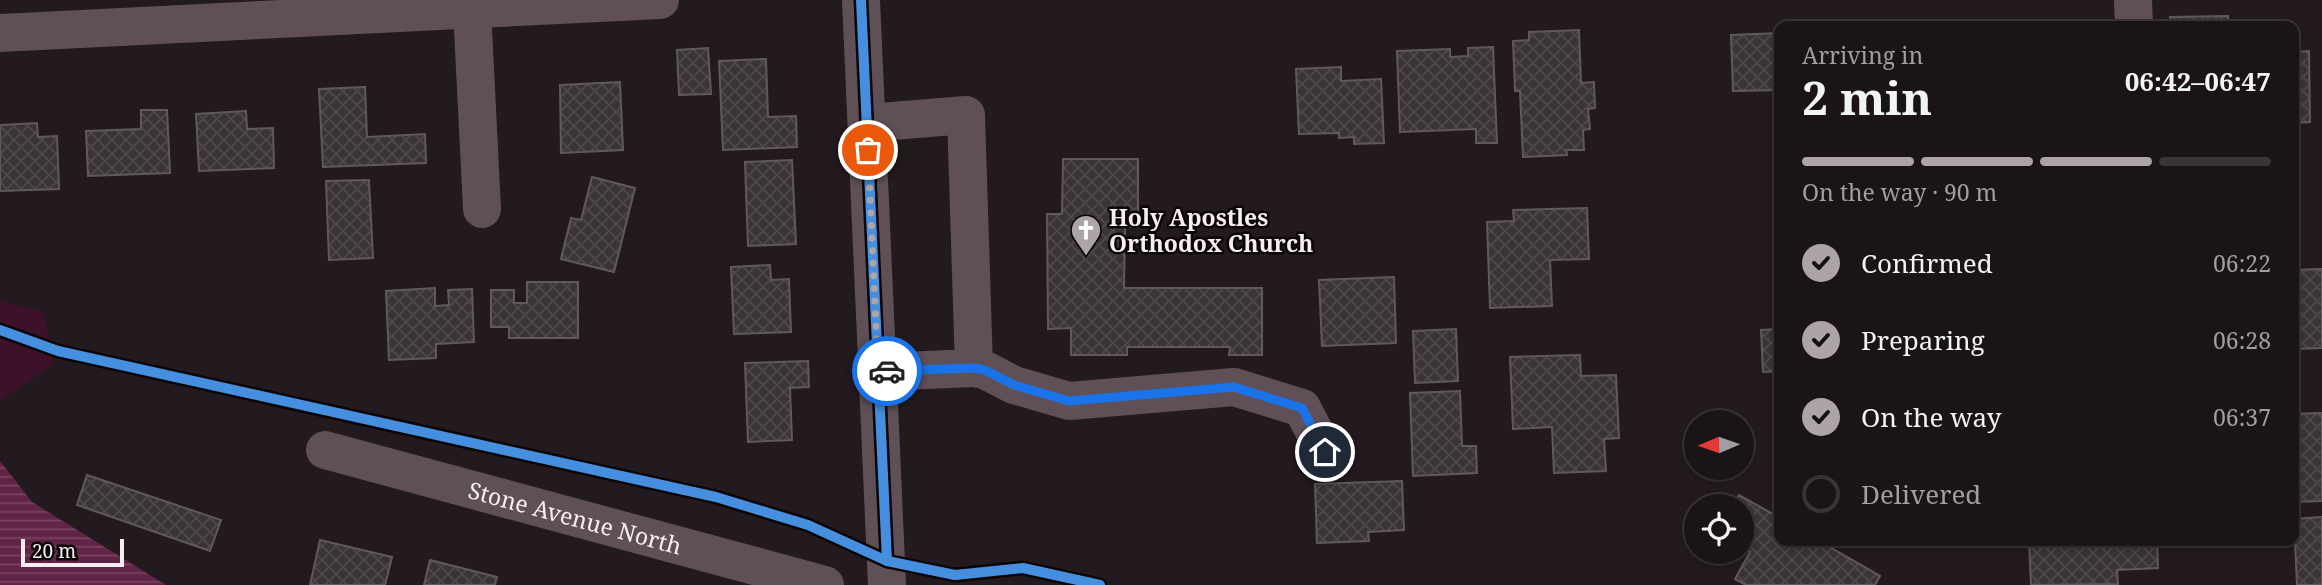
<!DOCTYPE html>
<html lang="en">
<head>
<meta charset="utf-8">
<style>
  :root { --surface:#1a1416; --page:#231d1f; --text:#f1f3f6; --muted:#9f9ea1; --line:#383335; --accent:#ada4a8 }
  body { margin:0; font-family:"Noto Serif",serif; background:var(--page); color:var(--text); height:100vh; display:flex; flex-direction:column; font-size:26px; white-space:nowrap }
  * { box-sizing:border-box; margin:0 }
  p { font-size:23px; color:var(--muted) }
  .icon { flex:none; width:38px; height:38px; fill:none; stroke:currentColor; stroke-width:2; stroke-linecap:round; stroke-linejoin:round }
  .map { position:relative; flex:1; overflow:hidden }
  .side { position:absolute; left:1774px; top:21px; width:525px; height:525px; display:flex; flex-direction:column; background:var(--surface); border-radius:14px; box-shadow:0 4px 10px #0003,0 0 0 2px var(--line) }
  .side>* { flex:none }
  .needle { width:46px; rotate:268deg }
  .controls { position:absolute; left:1684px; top:410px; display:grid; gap:14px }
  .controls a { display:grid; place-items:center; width:70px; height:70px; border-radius:50%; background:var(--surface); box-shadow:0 4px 10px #0003,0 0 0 2px var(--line); font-size:35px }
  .scale { position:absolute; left:21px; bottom:18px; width:103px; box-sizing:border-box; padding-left:7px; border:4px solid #f8eef2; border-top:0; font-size:19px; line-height:24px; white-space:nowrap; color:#f8eef2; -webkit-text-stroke:5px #0a0507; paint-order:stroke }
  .pin { position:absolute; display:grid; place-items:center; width:60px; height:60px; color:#fff; margin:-30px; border:4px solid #fff; border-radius:50%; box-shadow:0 2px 7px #0007 }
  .courier { position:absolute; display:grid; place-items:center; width:70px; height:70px; margin:-35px; border:5px solid #1a73e8; border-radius:50%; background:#fff; color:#222; box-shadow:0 2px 9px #0007 }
  .summary em { font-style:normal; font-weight:700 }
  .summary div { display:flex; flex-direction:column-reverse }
  .summary { display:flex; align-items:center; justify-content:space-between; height:119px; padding:0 28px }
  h1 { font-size:46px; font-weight:700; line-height:52px }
  .bar { display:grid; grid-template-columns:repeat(4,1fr); gap:10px 7px; align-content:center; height:84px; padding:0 28px }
  .bar i { height:9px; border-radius:5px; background:var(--line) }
  .bar .on { background:var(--accent) }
  .bar p { grid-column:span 4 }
  ol { padding:0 28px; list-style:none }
  li { display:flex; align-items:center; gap:21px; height:77px }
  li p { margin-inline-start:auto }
  li .icon { padding:7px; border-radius:50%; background:var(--accent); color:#111; stroke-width:4 }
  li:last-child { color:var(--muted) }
  li i { width:38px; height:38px; border:4px solid var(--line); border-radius:50% }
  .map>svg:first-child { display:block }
  .park { fill:#3d1129 }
  .water { fill:url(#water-rules) }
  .building { fill:url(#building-cross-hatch); stroke:#60595c; stroke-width:2 }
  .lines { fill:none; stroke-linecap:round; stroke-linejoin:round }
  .minor { stroke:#5f5057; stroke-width:38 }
  .cycleway-casing { stroke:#0a0507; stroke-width:15 }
  .cycleway { stroke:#468fdf; stroke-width:10 }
  .done { stroke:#ada4a8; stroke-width:7; stroke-dasharray:0 12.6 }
  .route { stroke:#1a73e8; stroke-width:9 }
  .labels { text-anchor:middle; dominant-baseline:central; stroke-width:5; stroke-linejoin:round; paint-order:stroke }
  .poi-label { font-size:23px; font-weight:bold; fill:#f8eef2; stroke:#0a0507; text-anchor:start }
  .street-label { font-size:23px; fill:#f8eef2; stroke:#0a0507 }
</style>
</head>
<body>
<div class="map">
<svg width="2322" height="585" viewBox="0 0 2322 585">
  <defs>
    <pattern id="water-rules" width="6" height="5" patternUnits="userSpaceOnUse" patternTransform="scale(1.75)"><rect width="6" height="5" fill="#622446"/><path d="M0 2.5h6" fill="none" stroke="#794461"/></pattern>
    <pattern id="building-cross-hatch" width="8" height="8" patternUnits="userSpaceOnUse" patternTransform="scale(1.75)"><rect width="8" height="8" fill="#3a3337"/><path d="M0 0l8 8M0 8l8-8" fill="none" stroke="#4e474b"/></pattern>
  </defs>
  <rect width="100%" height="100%" fill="#221a1e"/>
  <polygon class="park" points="0,301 44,312 53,364 0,401"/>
  <polygon class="water" points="0,461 32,502 166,585 0,585"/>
  <g class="building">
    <polygon points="2228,16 2228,26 2171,26 2170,17"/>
    <polygon points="1579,30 1581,83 1594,82 1595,108 1588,109 1590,129 1583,130 1584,150 1566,150 1567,155 1523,157 1520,91 1515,91 1513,41 1529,40 1529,32"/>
    <polygon points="1780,33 1780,90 1733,91 1731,35"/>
    <polygon points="1493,47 1497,143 1476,143 1476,129 1400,132 1397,51 1450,49 1450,57 1468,56 1468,48"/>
    <polygon points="708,48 711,94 679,95 677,50"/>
    <polygon points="2309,51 2310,122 2294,123 2294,52"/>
    <polygon points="766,59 768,117 796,116 797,147 723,150 719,61"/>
    <polygon points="1341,67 1341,81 1381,79 1384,143 1354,144 1354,137 1339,138 1339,133 1299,134 1296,69"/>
    <polygon points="620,82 623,150 561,153 560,85"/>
    <polygon points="365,87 367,137 425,134 426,163 323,167 319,89"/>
    <polygon points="141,110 167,110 170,173 88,176 86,131 141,129"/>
    <polygon points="246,111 247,129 273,128 274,168 199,171 196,114"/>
    <polygon points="37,123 38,137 57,136 59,189 0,191 0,125"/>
    <polygon points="1063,159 1138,159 1138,227 1125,227 1124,288 1262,288 1262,355 1229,355 1230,347 1127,347 1127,355 1071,355 1071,328 1048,329 1047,214 1062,214"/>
    <polygon points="792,160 796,244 748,246 745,162"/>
    <polygon points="592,177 635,188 614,272 561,259 571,218 581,220"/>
    <polygon points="369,180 373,258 329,260 326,181"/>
    <polygon points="1587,208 1589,259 1550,260 1552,306 1490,308 1487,222 1514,221 1513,210"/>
    <polygon points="770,265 771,280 789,279 791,332 734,334 731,267"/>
    <polygon points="2322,269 2322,348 2294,349 2294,270"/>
    <polygon points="1775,275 1780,275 1780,371 1763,372 1761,330 1778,329"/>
    <polygon points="1394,277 1396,343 1322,346 1319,280"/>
    <polygon points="527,282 578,282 578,338 509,338 509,327 491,327 491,290 514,290 514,303 527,303"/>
    <polygon points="435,288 435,306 449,305 448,290 472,289 474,342 436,344 436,358 389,360 386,291"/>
    <polygon points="1456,329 1458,381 1415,383 1413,331"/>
    <polygon points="1580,355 1581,376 1616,375 1619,438 1604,439 1606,471 1554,473 1552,427 1513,429 1510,357"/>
    <polygon points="808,361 809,387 790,388 792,440 748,442 745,363"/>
    <polygon points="1460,391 1462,446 1476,446 1477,473 1413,476 1410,393"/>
    <polygon points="2322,413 2322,501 2294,502 2294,414"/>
    <polygon points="87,475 221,520 210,551 77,505"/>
    <polygon points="1402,481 1404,530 1368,532 1369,541 1317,543 1315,484"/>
    <polygon points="1739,495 1780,518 1780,541 1819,541 1880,576 1875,585 1746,585 1735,579 1750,552 1741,547 1741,506 1732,506"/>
    <polygon points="2322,517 2322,585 2297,585 2294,519"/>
    <polygon points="320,540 392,557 385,585 310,585"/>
    <polygon points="2029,541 2157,541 2158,568 2117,570 2118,584 2031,585"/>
    <polygon points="430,560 497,577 495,585 424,585"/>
  </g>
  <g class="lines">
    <g class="minor">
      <polyline points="861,0 887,585"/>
      <polyline points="2133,0 2134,26"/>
      <polyline points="472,9 482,209"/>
      <polyline points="0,33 660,0"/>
      <polyline points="867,123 966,115 974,368 985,370 1014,385 1069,401 1234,387 1302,408 1325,452"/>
      <polyline points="878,372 974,368"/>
      <path id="s1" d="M325,450L825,585"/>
    </g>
    <g class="cycleway-casing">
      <g id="cycleway">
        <polyline points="861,0 887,561"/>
        <polyline points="0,330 58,351 716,497 808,525 887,561 955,575 1023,568 1100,585"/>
      </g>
    </g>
    <use href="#cycleway" class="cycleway"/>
  </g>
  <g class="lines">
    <polyline class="done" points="868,150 878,372 887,371"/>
    <polyline class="route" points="887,371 974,368 985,370 1014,385 1069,401 1234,387 1302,408 1325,452"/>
  </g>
  <defs>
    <g id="church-pin" transform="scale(1.575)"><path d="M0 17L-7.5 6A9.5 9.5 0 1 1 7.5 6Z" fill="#ada4a8" stroke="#0a0507"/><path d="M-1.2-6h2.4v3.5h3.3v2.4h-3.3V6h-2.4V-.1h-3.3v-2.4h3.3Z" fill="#fff"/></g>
  </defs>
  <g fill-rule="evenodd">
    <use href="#church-pin" x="1086" y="230"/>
  </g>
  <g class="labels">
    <g class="poi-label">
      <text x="1109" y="217">Holy Apostles<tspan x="1109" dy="26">Orthodox Church</tspan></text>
    </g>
    <g class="street-label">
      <text stroke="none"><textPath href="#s1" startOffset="259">Stone Avenue North</textPath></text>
    </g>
  </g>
</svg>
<div class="controls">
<a><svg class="needle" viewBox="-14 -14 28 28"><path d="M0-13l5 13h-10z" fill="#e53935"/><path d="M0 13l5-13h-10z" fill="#9f9ea1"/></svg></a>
<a><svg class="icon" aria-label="locate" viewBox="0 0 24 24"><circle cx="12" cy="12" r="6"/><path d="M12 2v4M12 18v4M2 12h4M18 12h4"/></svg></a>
</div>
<div class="scale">20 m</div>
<div class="pin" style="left:868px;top:150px;background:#ea580c"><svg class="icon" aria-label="bag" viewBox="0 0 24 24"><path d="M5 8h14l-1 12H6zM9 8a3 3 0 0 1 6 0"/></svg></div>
<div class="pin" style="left:1325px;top:452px;background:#1f2937"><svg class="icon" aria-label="home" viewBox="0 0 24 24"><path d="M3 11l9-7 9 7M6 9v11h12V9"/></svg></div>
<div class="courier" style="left:887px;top:371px"><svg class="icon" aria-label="car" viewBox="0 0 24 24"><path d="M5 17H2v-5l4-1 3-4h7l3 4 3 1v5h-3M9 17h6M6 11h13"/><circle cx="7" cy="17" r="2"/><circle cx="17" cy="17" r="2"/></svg></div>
<section class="side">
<div class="summary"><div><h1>2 min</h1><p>Arriving in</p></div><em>06:42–06:47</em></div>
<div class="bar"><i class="on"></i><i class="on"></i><i class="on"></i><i></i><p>On the way · 90 m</p></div>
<ol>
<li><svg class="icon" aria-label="check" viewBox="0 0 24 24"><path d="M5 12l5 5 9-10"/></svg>Confirmed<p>06:22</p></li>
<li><svg class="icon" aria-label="check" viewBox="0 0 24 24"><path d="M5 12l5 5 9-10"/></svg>Preparing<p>06:28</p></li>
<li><svg class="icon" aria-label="check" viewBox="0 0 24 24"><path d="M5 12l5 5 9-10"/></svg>On the way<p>06:37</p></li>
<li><i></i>Delivered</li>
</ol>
</section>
</div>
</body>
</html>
